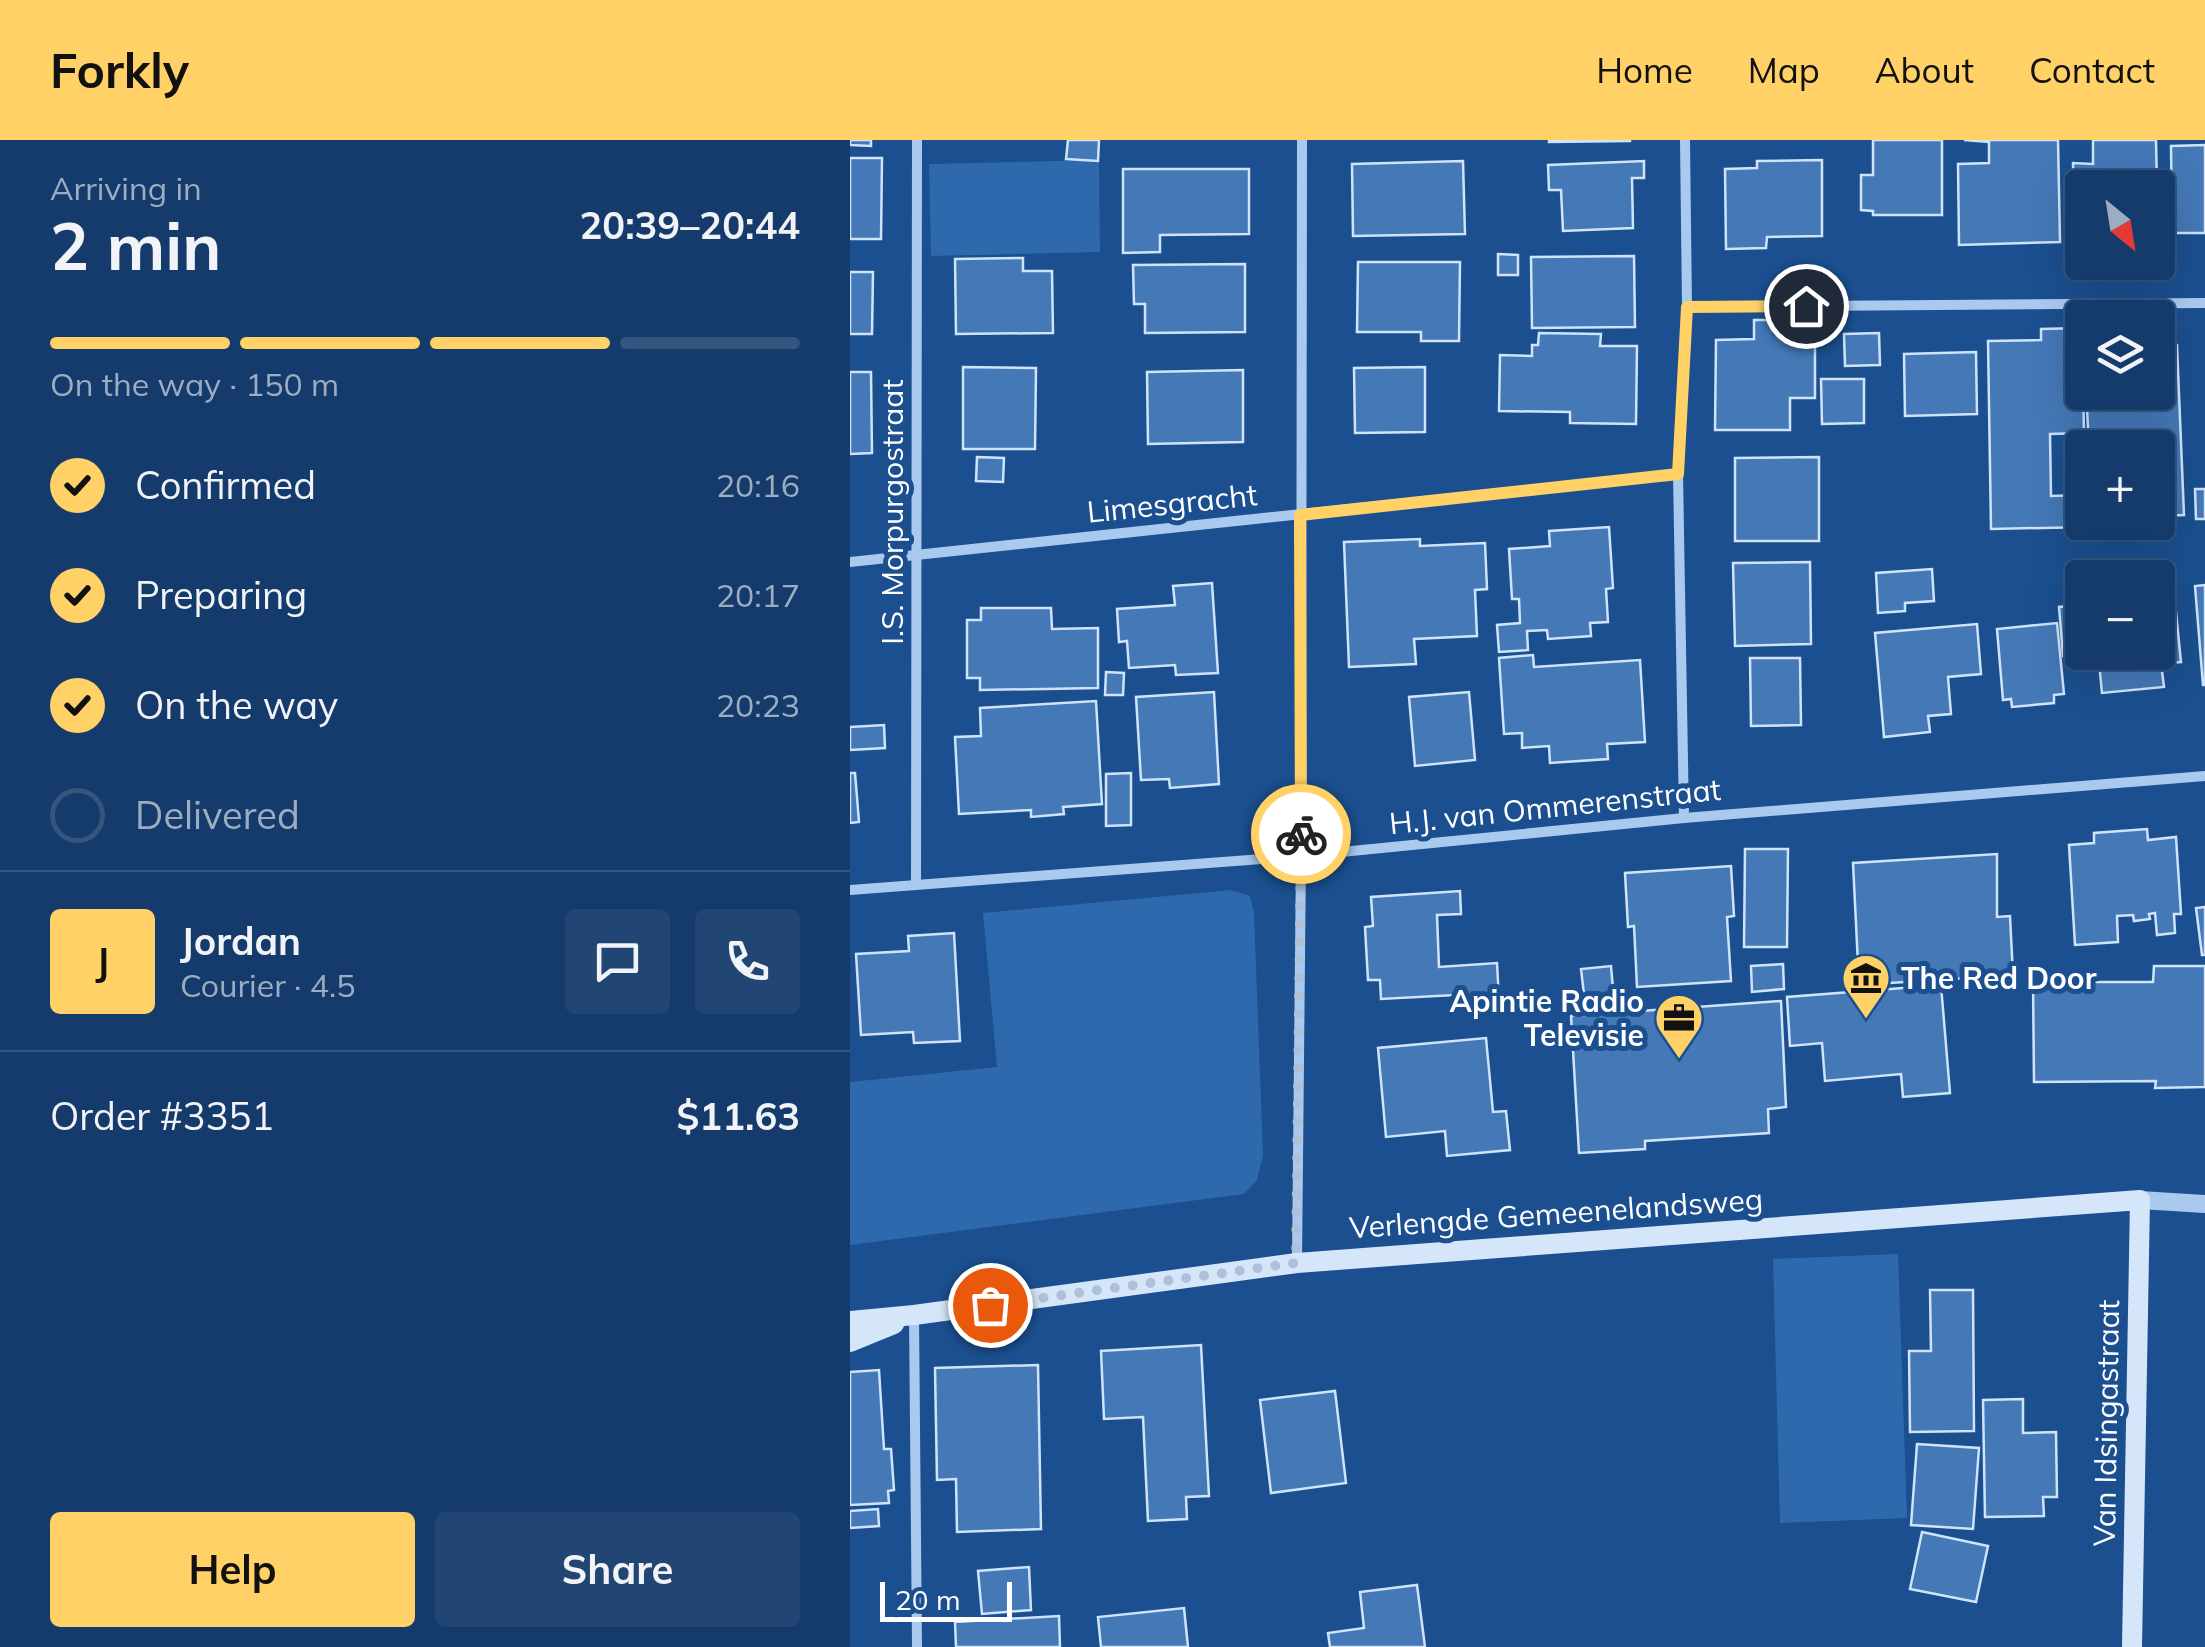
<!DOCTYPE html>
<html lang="en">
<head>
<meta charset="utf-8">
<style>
  :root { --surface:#143b6b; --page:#214673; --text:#f1f3f6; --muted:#9dadc1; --line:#33557e; --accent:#ffd166 }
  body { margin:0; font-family:Mulish,sans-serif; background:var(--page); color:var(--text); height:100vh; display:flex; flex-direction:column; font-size:38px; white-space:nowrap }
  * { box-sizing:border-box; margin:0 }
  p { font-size:32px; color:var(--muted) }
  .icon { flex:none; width:55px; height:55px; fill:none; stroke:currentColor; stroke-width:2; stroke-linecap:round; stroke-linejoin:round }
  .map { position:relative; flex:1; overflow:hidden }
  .drawer { display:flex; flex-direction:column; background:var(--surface); width:850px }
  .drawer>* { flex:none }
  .needle { width:65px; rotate:150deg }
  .fabs { position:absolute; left:1215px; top:30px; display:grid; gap:20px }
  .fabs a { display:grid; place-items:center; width:110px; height:110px; border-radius:10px; background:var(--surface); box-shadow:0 10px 40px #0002,0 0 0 2px var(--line); font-size:50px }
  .scale { position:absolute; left:30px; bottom:25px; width:132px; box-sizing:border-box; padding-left:10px; border:5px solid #fff; border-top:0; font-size:28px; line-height:35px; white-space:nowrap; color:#fff; -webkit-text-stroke:8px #1b4f8f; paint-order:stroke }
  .pin { position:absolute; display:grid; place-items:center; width:85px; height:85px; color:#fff; margin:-42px; border:5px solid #fff; border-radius:50%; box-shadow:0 2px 10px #0007 }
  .courier { position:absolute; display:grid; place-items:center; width:100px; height:100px; margin:-50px; border:8px solid #ffd166; border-radius:50%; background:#fff; color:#222; box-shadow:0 2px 12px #0007 }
  .head em { font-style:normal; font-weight:700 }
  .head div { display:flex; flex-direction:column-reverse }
  .head { display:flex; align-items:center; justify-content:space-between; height:170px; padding:0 50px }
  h1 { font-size:65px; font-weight:700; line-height:75px }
  .bar { display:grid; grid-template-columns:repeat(4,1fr); gap:15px 10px; align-content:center; height:120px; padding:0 50px }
  .bar i { height:12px; border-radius:8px; background:var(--line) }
  .bar .selected { background:var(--accent) }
  .bar p { grid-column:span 4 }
  .line { display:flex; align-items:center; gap:25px; padding:0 50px; border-top:2px solid var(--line) }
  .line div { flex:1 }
  .round { display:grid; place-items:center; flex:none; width:105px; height:105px; border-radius:10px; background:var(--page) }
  ol { padding:0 50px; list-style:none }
  li { display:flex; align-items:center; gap:30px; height:110px }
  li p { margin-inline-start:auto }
  li .icon { padding:10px; border-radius:50%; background:var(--accent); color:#111; stroke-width:4 }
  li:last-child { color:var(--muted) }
  li i { width:55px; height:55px; border:5px solid var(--line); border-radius:50% }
  .button { display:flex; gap:20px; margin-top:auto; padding:20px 50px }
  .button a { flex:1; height:115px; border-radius:10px; background:var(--accent); color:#111; font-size:40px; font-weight:700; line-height:115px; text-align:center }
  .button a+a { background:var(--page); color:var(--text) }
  header { display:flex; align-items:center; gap:60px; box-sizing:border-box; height:140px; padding:0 50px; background:var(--accent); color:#111 }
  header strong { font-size:48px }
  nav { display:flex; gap:55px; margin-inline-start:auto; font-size:35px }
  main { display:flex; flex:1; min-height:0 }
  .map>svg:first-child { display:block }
  .green { fill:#2e69ad }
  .building { fill:#4478b7; stroke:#cfe3fa; stroke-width:2.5 }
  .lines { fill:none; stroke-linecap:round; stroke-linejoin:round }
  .minor { stroke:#a9c9ee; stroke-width:10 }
  .tertiary { stroke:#a9c9ee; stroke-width:18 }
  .secondary { stroke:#d6e6fa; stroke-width:20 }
  .done { stroke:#afc1d8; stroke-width:10; stroke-dasharray:0 18 }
  .route { stroke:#ffd166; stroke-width:12 }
  .labels { text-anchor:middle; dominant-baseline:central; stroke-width:10; stroke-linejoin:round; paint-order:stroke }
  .street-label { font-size:30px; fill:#fff; stroke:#1b4f8f }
  .poi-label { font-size:30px; font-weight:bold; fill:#fff; stroke:#1b4f8f; text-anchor:start }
</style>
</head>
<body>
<header>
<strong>Forkly</strong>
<nav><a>Home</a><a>Map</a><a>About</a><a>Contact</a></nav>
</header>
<main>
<section class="drawer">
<div class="head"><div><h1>2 min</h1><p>Arriving in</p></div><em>20:39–20:44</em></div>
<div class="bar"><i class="selected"></i><i class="selected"></i><i class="selected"></i><i></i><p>On the way · 150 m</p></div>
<ol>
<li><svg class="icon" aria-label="check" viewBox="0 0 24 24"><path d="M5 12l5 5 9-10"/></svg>Confirmed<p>20:16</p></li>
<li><svg class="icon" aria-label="check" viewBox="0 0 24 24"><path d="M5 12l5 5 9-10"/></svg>Preparing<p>20:17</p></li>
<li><svg class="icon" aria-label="check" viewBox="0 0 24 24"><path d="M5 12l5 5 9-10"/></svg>On the way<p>20:23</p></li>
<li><i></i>Delivered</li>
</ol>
<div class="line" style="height:180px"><b class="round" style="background:var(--accent);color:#111">J</b><div><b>Jordan</b><p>Courier · 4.5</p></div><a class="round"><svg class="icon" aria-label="chat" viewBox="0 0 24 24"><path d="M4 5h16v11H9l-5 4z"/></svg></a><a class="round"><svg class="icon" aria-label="phone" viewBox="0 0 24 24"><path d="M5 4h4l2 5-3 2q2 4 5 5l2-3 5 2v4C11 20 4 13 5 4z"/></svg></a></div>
<div class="line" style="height:130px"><div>Order #3351</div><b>$11.63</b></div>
<div class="button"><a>Help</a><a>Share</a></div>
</section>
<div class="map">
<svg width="1355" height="1507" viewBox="0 0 1355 1507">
  <rect width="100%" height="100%" fill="#1b4f8f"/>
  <g class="green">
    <polygon points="249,20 250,112 81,116 79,24"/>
    <polygon points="381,750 400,756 404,772 413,1016 407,1040 394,1054 0,1105 0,942 147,927 133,773"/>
    <polygon points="1048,1114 1057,1378 930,1383 923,1119"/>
  </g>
  <g class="building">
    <polygon points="0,0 21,0 21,6 0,5"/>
    <polygon points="218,0 249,0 248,21 216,19"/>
    <polygon points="699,0 780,0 780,1 699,2"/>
    <polygon points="1023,0 1092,0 1092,75 1023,75 1023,71 1011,70 1011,35 1023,35"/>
    <polygon points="1114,0 1208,0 1210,102 1109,105 1108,24 1139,23 1139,2"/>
    <polygon points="1243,0 1306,0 1307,48 1232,48 1232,93 1224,93 1223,23 1243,24"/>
    <polygon points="1355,5 1355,93 1322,93 1321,6"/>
    <polygon points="0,18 32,18 31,99 0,99"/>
    <polygon points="972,20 972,96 917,97 916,108 876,109 875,29 907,28 907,21"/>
    <polygon points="613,21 615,94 503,96 502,24"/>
    <polygon points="794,21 794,38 782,38 783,88 713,91 711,50 699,50 698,25"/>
    <polygon points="273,29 399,29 399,94 310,95 310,112 273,113"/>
    <polygon points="648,114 668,115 668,135 648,135"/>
    <polygon points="784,116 785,187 682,188 681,117"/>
    <polygon points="173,118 173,131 202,131 203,193 106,194 105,119"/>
    <polygon points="508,122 610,122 609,201 571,201 571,192 507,192"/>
    <polygon points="395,124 395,192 295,193 295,164 284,164 283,125"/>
    <polygon points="0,132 23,132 22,194 0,194"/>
    <polygon points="904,180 952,180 952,197 965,197 965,258 940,258 940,290 865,290 866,200 904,199"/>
    <polygon points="1232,188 1234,293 1200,294 1201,356 1232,355 1232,382 1238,382 1238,387 1141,389 1138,201 1191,200 1191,189"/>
    <polygon points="689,193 751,194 750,206 787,206 786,284 720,283 720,272 649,271 650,215 682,216 682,205 688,205"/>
    <polygon points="1029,193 1030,225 995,226 994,194"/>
    <polygon points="1327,205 1334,375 1308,376 1308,308 1239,308 1237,268 1245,267 1245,252 1308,252 1308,206"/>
    <polygon points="1126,212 1127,274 1055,276 1054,214"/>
    <polygon points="113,227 186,228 185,309 113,309"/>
    <polygon points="575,227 575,292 505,293 504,228"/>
    <polygon points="393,230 393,302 298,304 297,232"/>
    <polygon points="0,232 21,232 22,313 0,314"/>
    <polygon points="971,239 1014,239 1014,283 972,284"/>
    <polygon points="127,317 154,318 153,342 126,341"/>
    <polygon points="969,317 969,401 885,401 885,318"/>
    <polygon points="1345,349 1355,349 1355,379 1346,379"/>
    <polygon points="759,387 763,448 756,449 758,482 740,483 741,496 698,499 697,490 677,491 678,510 649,512 647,485 670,483 669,459 662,459 659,409 700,406 699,391"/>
    <polygon points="570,399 570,406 635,403 637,449 625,450 627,496 564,499 566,524 499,527 494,402"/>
    <polygon points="960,422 961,504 885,506 883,423"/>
    <polygon points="1082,429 1084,461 1055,463 1055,471 1028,473 1026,433"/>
    <polygon points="362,443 368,533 326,535 325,525 279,528 277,501 269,502 267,469 325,465 323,446"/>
    <polygon points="1355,445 1355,545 1353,545 1345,446"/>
    <polygon points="1232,465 1232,512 1236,514 1213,516 1209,467"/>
    <polygon points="131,468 201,468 202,489 248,488 248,548 130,550 130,538 117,538 117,480 131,480"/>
    <polygon points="1326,472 1331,522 1311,523 1314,547 1252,553 1248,512 1308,512 1308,474"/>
    <polygon points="1207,483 1214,554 1204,555 1204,563 1162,567 1161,559 1153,560 1147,489"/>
    <polygon points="1127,484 1131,534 1098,537 1101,574 1078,576 1080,592 1034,597 1025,493"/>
    <polygon points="683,515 684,527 790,520 795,602 757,604 758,619 700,623 699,606 672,608 672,593 654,594 649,518"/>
    <polygon points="900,518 950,518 951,585 901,586"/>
    <polygon points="256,532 274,533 273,555 255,555"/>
    <polygon points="364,552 369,644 320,648 319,639 291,640 286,557"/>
    <polygon points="619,552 625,620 565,626 559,557"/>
    <polygon points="246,561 252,664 213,667 214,674 181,677 181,670 109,674 105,597 131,596 130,568"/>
    <polygon points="34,585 35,608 0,610 0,587"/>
    <polygon points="0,633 5,633 9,682 0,683"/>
    <polygon points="281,633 281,685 256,686 256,634"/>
    <polygon points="1297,689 1298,700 1326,697 1331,774 1324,774 1325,793 1307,795 1305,773 1299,774 1300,779 1284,781 1283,775 1267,776 1268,802 1225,805 1219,705 1244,703 1244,693"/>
    <polygon points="895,709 938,709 937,807 894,807"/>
    <polygon points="1147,714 1147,777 1160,776 1163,835 1009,845 1003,723"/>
    <polygon points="881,726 884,776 877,777 881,841 787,847 784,786 778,787 775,733"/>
    <polygon points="610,751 611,774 587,775 589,827 647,823 649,860 606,863 605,855 531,859 530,840 518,840 515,787 523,786 521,757"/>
    <polygon points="1355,767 1355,815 1352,815 1346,768"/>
    <polygon points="104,793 110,901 64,903 63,892 11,895 6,814 59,811 58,796"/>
    <polygon points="933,824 934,849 902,852 901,826"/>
    <polygon points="761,826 764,860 735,863 731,829"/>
    <polygon points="1304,826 1355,826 1355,947 1305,948 1306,941 1184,942 1183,842 1303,842"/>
    <polygon points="1091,845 1100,953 1053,957 1051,934 975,941 972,903 940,906 937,857"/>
    <polygon points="931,861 936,967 918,969 919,993 795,1001 795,1009 729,1013 721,876"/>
    <polygon points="636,898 643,972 656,971 660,1010 597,1016 595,991 536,997 528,908"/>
    <polygon points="1080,1150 1123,1150 1124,1291 1060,1292 1059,1211 1081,1211"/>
    <polygon points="351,1205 359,1356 336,1357 337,1379 298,1381 293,1277 254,1279 251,1211"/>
    <polygon points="188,1225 191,1389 107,1392 106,1339 87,1340 85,1228"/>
    <polygon points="29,1230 34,1309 41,1309 44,1350 38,1351 39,1363 0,1365 0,1232"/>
    <polygon points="485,1251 496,1343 421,1353 410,1260"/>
    <polygon points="1173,1259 1173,1293 1206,1292 1207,1357 1193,1357 1194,1376 1135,1377 1133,1260"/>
    <polygon points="1067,1304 1129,1308 1123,1389 1061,1385"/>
    <polygon points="28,1369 29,1386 0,1388 0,1371"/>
    <polygon points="1072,1392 1138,1406 1126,1462 1060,1449"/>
    <polygon points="179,1427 181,1470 132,1474 128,1431"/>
    <polygon points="567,1445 575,1507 480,1507 478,1493 514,1488 510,1452"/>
    <polygon points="334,1468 338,1507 251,1507 248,1477"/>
    <polygon points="209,1476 210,1507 106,1507 105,1482"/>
  </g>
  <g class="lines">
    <g class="minor">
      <polyline points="837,167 1355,163"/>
      <polyline points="0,422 828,334"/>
      <polyline points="834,678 828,334 837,167 835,0"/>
      <polyline points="66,744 67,0"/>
      <polyline points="0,750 451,716 834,678 1355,636"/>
      <polyline points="447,1123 451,716 452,0"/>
      <polyline points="64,1175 67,1507"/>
    </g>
    <polyline class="tertiary" points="1290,1060 1355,1064"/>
    <g class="secondary">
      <polyline points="0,1181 64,1175 447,1123 1290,1060 1282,1507"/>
      <polyline points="0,1202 44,1184"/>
    </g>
  </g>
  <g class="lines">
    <polyline class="done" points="140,1165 446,1123 451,694"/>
    <polyline class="route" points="451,694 450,375 828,334 837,167 956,166"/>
  </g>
  <defs>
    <g id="museum-pin" transform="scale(2.5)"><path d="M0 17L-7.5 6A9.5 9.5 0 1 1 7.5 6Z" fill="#ffd166" stroke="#1b4f8f"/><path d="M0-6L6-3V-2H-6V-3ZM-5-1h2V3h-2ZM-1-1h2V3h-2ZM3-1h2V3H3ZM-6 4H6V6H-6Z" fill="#111"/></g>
    <g id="office-pin" transform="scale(2.5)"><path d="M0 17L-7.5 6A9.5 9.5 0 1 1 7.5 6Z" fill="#ffd166" stroke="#1b4f8f"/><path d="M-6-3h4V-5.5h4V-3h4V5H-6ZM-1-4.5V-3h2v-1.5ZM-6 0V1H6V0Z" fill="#111"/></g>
  </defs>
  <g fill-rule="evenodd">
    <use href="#museum-pin" x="1016" y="838"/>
    <use href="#office-pin" x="829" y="878"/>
  </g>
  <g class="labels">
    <g class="street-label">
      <text transform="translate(322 363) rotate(-6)">Limesgracht</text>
      <text transform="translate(42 372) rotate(-90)">I.S. Morpurgostraat</text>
      <text transform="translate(705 666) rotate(-6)">H.J. van Ommerenstraat</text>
      <text transform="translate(706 1073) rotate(-4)">Verlengde Gemeenelandsweg</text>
      <text transform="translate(1256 1283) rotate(-89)">Van Idsingastraat</text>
    </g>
    <g class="poi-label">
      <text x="1051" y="838">The Red Door</text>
      <text x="794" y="861" text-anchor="end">Apintie Radio<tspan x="794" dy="34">Televisie</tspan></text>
    </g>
  </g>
</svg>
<div class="fabs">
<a><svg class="needle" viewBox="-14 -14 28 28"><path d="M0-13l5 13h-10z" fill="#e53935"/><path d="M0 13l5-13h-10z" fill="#9dadc1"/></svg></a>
<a><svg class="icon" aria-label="layers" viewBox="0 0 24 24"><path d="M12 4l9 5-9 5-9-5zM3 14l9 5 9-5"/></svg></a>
<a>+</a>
<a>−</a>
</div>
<div class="scale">20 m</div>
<div class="pin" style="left:140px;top:1165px;background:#ea580c"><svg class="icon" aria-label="bag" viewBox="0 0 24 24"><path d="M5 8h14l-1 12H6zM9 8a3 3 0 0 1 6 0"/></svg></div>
<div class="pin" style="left:956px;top:166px;background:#1f2937"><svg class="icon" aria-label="home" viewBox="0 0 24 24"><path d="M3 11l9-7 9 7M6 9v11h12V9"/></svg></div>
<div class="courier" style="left:451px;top:694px"><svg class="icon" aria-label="bike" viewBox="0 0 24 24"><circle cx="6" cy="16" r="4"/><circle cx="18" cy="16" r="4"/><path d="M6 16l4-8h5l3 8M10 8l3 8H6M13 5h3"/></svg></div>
</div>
</main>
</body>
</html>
